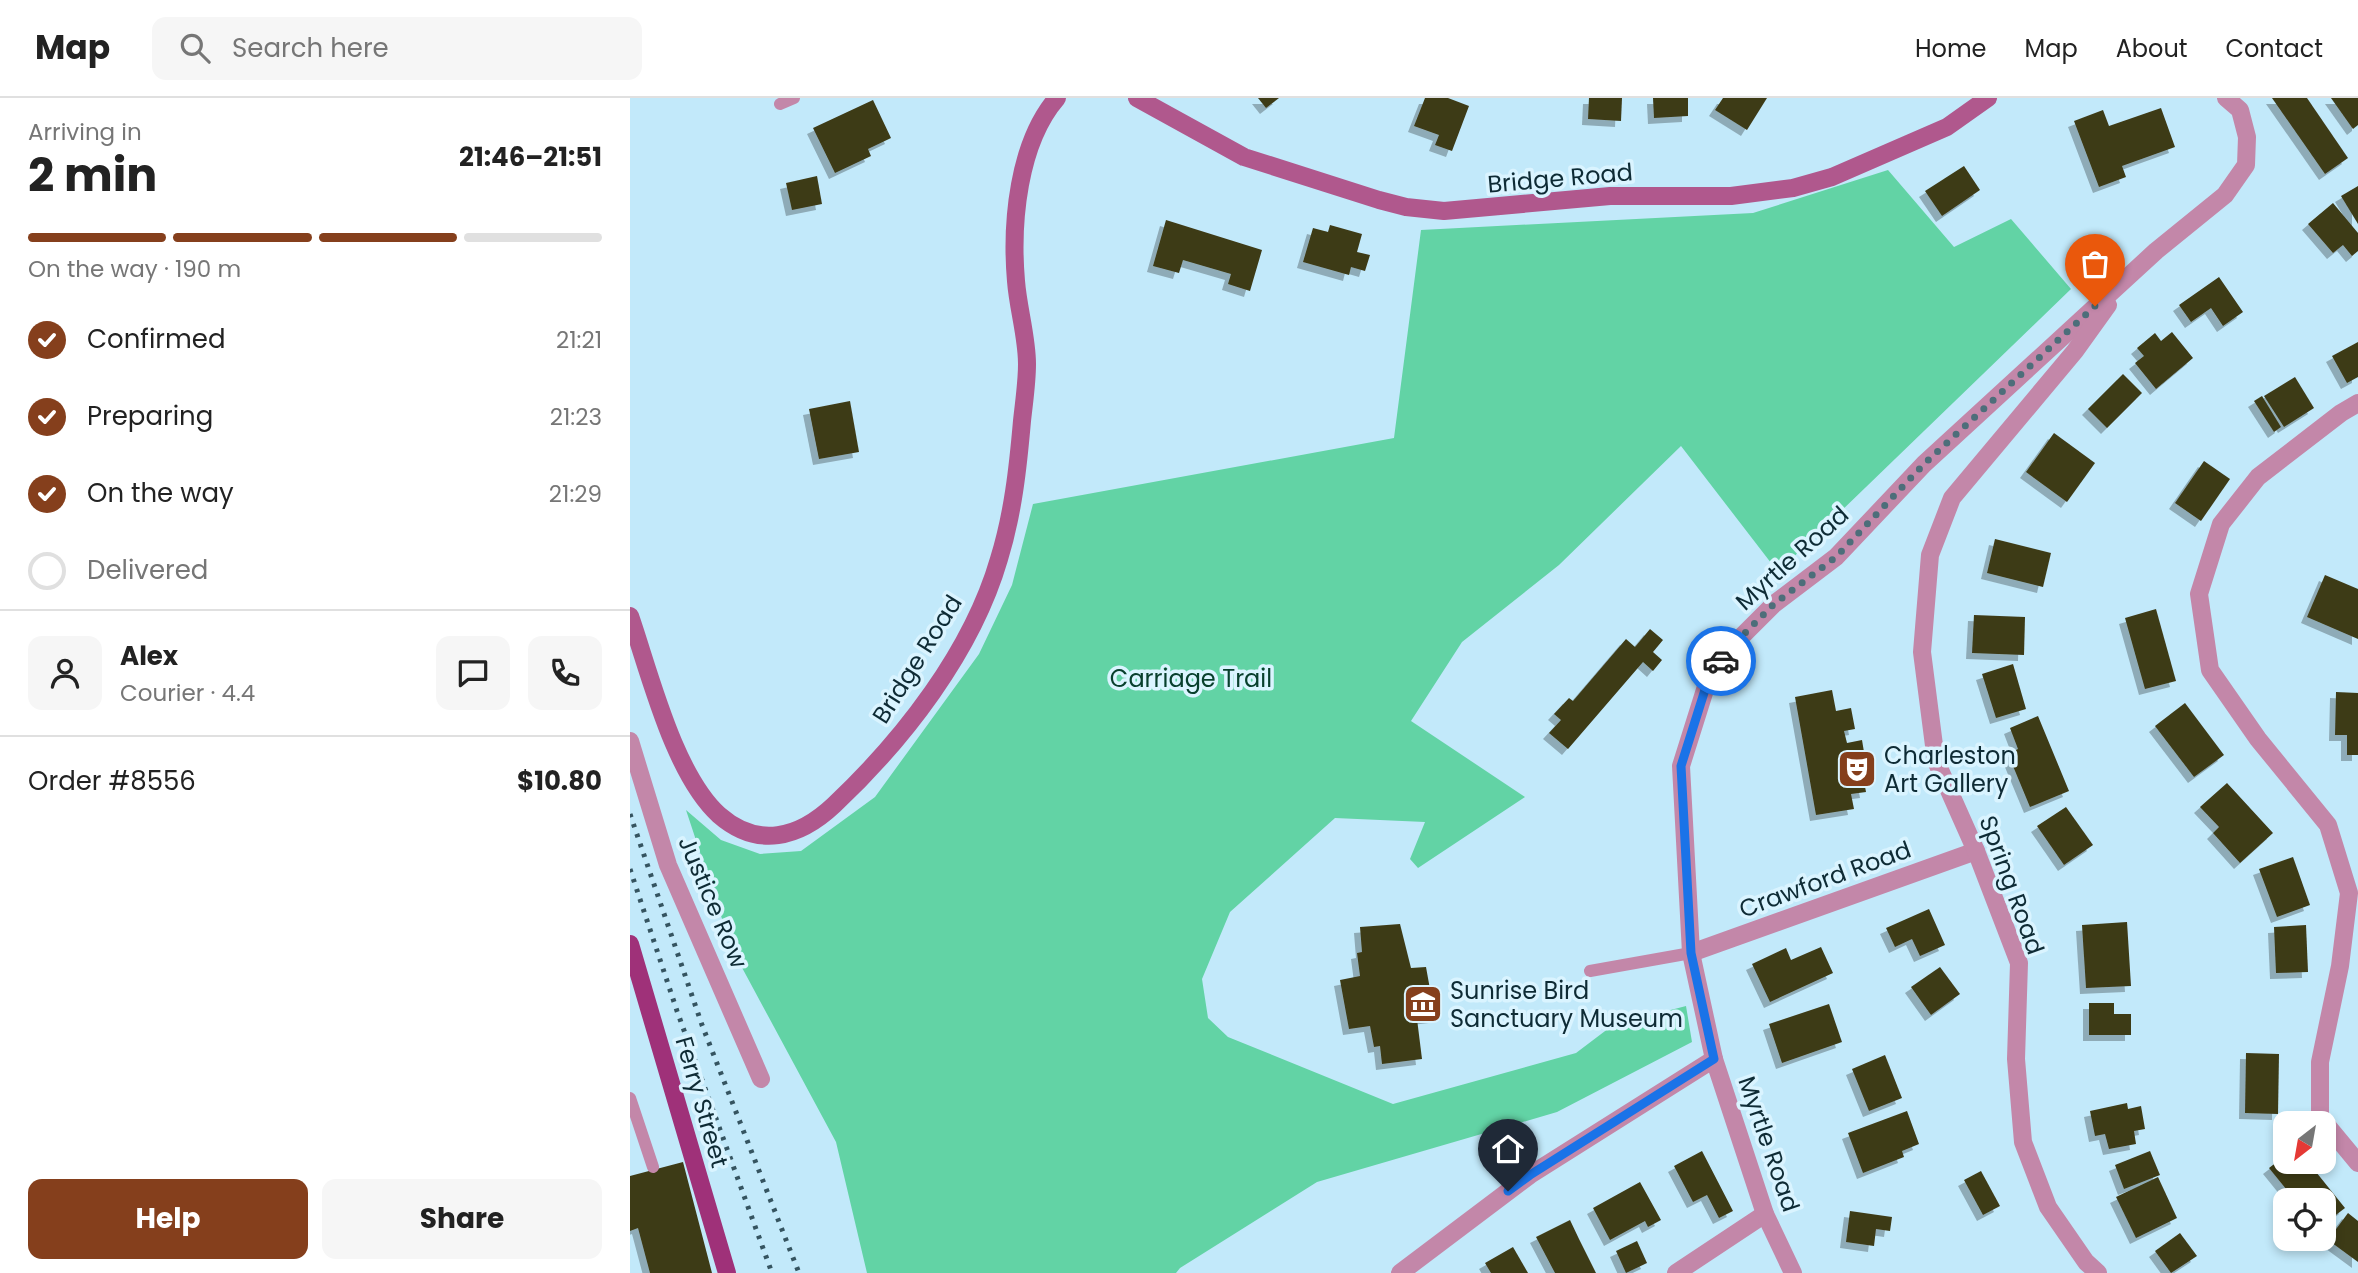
<!DOCTYPE html>
<html lang="en">
<head>
<meta charset="utf-8">
<style>
  :root { --surface:#fff; --page:#f6f6f6; --text:#222; --muted:#767676; --line:#e0e0e0; --accent:#853f1c }
  body { margin:0; font-family:Poppins,sans-serif; background:var(--page); color:var(--text); height:100vh; display:flex; flex-direction:column; font-size:26px; white-space:nowrap }
  * { box-sizing:border-box; margin:0 }
  p { font-size:23px; color:var(--muted) }
  .icon { flex:none; width:38px; height:38px; fill:none; stroke:currentColor; stroke-width:2; stroke-linecap:round; stroke-linejoin:round }
  .map { position:relative; flex:1; overflow:hidden }
  .details { display:flex; flex-direction:column; background:var(--surface); width:630px }
  .details>* { flex:none }
  .needle { width:46px; rotate:211deg }
  .fabs { position:absolute; left:1643px; top:1013px; display:grid; gap:14px }
  .fabs a { display:grid; place-items:center; width:63px; height:63px; border-radius:14px; background:var(--surface); box-shadow:0 4px 10px #0003; font-size:35px }
  .pin { position:absolute; display:grid; place-items:center; width:60px; height:60px; color:#fff; margin:-72px -30px; border-radius:50% 50% 50% 0; rotate:-45deg; box-shadow:0 0 7px #0007 }
  .pin .icon { rotate:45deg }
  .courier { position:absolute; display:grid; place-items:center; width:70px; height:70px; margin:-35px; border:5px solid #1a73e8; border-radius:50%; background:#fff; color:#222; box-shadow:0 2px 9px #0007 }
  .headline em { font-style:normal; font-weight:700 }
  .headline div { display:flex; flex-direction:column-reverse }
  .headline { display:flex; align-items:center; justify-content:space-between; height:119px; padding:0 28px }
  h1 { font-size:46px; font-weight:700; line-height:52px }
  .bar { display:grid; grid-template-columns:repeat(4,1fr); gap:10px 7px; align-content:center; height:84px; padding:0 28px }
  .bar i { height:9px; border-radius:5px; background:var(--line) }
  .bar .on { background:var(--accent) }
  .bar p { grid-column:span 4 }
  .line { display:flex; align-items:center; gap:18px; padding:0 28px; border-top:2px solid var(--line) }
  .line div { flex:1 }
  .round { display:grid; place-items:center; flex:none; width:74px; height:74px; border-radius:14px; background:var(--page) }
  ol { padding:0 28px; list-style:none }
  li { display:flex; align-items:center; gap:21px; height:77px }
  li p { margin-inline-start:auto }
  li .icon { padding:7px; border-radius:50%; background:var(--accent); color:#fff; stroke-width:4 }
  li:last-child { color:var(--muted) }
  li i { width:38px; height:38px; border:4px solid var(--line); border-radius:50% }
  .action { display:flex; gap:14px; margin-top:auto; padding:14px 28px }
  .action a { flex:1; height:80px; border-radius:14px; background:var(--accent); color:#fff; font-size:28px; font-weight:700; line-height:80px; text-align:center }
  .action a+a { background:var(--page); color:var(--text) }
  header { display:flex; align-items:center; gap:42px; box-sizing:border-box; height:98px; padding:0 35px; background:var(--surface); border-bottom:2px solid var(--line) }
  header strong { font-size:33px }
  nav { display:flex; gap:38px; margin-inline-start:auto; font-size:24px }
  .search { width:490px; height:63px; background:var(--page); display:flex; align-items:center; gap:18px; box-sizing:border-box; padding:0 24px; border-radius:14px; color:var(--muted); font-size:26px }
  main { display:flex; flex:1; min-height:0 }
  .map>svg:first-child { display:block }
  .green { fill:#62d3a5 }
  .building { fill:#3d3a17; filter:url(#shadow) }
  .lines { fill:none; stroke-linecap:round; stroke-linejoin:round }
  .lane { stroke:#c387a9; stroke-width:12 }
  .street { stroke:#c387a9; stroke-width:18 }
  .secondary { stroke:#b0588d; stroke-width:18 }
  .primary { stroke:#9f3179; stroke-width:18 }
  .rail { stroke:#355460; stroke-width:5; stroke-dasharray:3.5 7; stroke-linecap:butt }
  .done { stroke:#4d6e7a; stroke-width:7; stroke-dasharray:0 12.6 }
  .route { stroke:#1a73e8; stroke-width:9 }
  .labels { text-anchor:middle; dominant-baseline:central; stroke-width:7; stroke-linejoin:round; paint-order:stroke }
  .street-label { font-size:24px; fill:#0e2b35; stroke:#daf4ff }
  .park-label { font-size:24px; fill:#08402d; stroke:#daf4ff }
  .poi-label { font-size:24px; fill:#0e2b35; stroke:#daf4ff; text-anchor:start }
</style>
</head>
<body>
<header>
<strong>Map</strong>
<div class="search"><svg class="icon" aria-label="search" viewBox="0 0 24 24"><circle cx="10" cy="10" r="6"/><path d="M15 15l6 6"/></svg>Search here</div>
<nav><a>Home</a><a>Map</a><a>About</a><a>Contact</a></nav>
</header>
<main>
<section class="details">
<div class="headline"><div><h1>2 min</h1><p>Arriving in</p></div><em>21:46–21:51</em></div>
<div class="bar"><i class="on"></i><i class="on"></i><i class="on"></i><i></i><p>On the way · 190 m</p></div>
<ol>
<li><svg class="icon" aria-label="check" viewBox="0 0 24 24"><path d="M5 12l5 5 9-10"/></svg>Confirmed<p>21:21</p></li>
<li><svg class="icon" aria-label="check" viewBox="0 0 24 24"><path d="M5 12l5 5 9-10"/></svg>Preparing<p>21:23</p></li>
<li><svg class="icon" aria-label="check" viewBox="0 0 24 24"><path d="M5 12l5 5 9-10"/></svg>On the way<p>21:29</p></li>
<li><i></i>Delivered</li>
</ol>
<div class="line" style="height:126px"><a class="round"><svg class="icon" aria-label="person" viewBox="0 0 24 24"><circle cx="12" cy="8" r="4"/><path d="M4 21q1-7 8-7t8 7"/></svg></a><div><b>Alex</b><p>Courier · 4.4</p></div><a class="round"><svg class="icon" aria-label="chat" viewBox="0 0 24 24"><path d="M4 5h16v11H9l-5 4z"/></svg></a><a class="round"><svg class="icon" aria-label="phone" viewBox="0 0 24 24"><path d="M5 4h4l2 5-3 2q2 4 5 5l2-3 5 2v4C11 20 4 13 5 4z"/></svg></a></div>
<div class="line" style="height:91px"><div>Order #8556</div><b>$10.80</b></div>
<div class="action"><a>Help</a><a>Share</a></div>
</section>
<div class="map">
<svg width="1728" height="1175" viewBox="0 0 1728 1175">
  <defs>
    <filter id="shadow"><feDropShadow dx="-6" dy="6" stdDeviation="0" flood-color="#0004"/></filter>
  </defs>
  <rect width="100%" height="100%" fill="#c2e9fa"/>
  <polygon class="green" points="1258,72 1324,149 1381,121 1441,191 1148,474 1051,348 929,467 832,544 781,623 895,699 788,770 780,761 795,724 705,720 600,814 572,881 578,920 598,939 763,1006 946,955 983,927 1056,908 1062,944 927,1014 687,1084 550,1170 546,1175 237,1175 206,1044 102,851 56,712 91,742 130,756 171,753 245,699 349,556 382,487 403,406 764,340 791,132 1123,115"/>
  <g class="building">
    <polygon points="628,0 649,0 636,10"/>
    <polygon points="795,0 818,0 839,8 822,53 805,47 809,37 784,28"/>
    <polygon points="959,0 992,0 991,23 958,21"/>
    <polygon points="1023,0 1058,0 1058,18 1024,20"/>
    <polygon points="1093,0 1137,0 1117,32 1085,12"/>
    <polygon points="1642,0 1677,0 1718,60 1695,76"/>
    <polygon points="1701,0 1728,0 1728,27 1723,31"/>
    <polygon points="243,2 261,40 238,51 241,58 205,75 183,30"/>
    <polygon points="1531,10 1545,49 1492,68 1496,79 1469,89 1444,23 1473,12 1479,28"/>
    <polygon points="1334,68 1350,92 1312,118 1295,93"/>
    <polygon points="187,78 192,106 162,112 156,85"/>
    <polygon points="1728,88 1728,126 1711,98"/>
    <polygon points="1703,105 1728,135 1728,153 1722,158 1713,147 1703,155 1678,126"/>
    <polygon points="536,122 632,152 620,193 598,186 601,176 553,162 549,175 523,168"/>
    <polygon points="700,127 732,136 727,154 740,157 735,173 721,169 719,177 673,164 683,130 698,134"/>
    <polygon points="1589,179 1613,214 1593,228 1581,210 1561,224 1549,207"/>
    <polygon points="1542,234 1563,260 1526,291 1505,265 1514,258 1507,250 1525,235 1531,243"/>
    <polygon points="1728,244 1728,279 1717,285 1702,258"/>
    <polygon points="1493,276 1512,295 1477,330 1458,311"/>
    <polygon points="1665,279 1684,310 1654,329 1634,298"/>
    <polygon points="1632,298 1651,329 1644,334 1624,303"/>
    <polygon points="220,303 229,354 189,361 179,311"/>
    <polygon points="1424,335 1465,365 1437,404 1396,374"/>
    <polygon points="1574,363 1600,381 1571,423 1545,405"/>
    <polygon points="1365,441 1421,455 1413,489 1357,475"/>
    <polygon points="1695,477 1728,491 1728,541 1677,519"/>
    <polygon points="1526,511 1546,583 1515,591 1495,520"/>
    <polygon points="1344,517 1395,519 1394,557 1342,555"/>
    <polygon points="1020,531 1033,542 1023,554 1032,562 1023,573 1013,564 938,651 919,635 931,622 924,616 939,600 943,603 996,541 1005,549"/>
    <polygon points="1383,566 1396,611 1366,620 1352,576"/>
    <polygon points="1202,592 1206,613 1221,610 1225,631 1214,633 1217,645 1232,642 1236,666 1231,667 1236,694 1221,696 1224,711 1186,717 1165,599"/>
    <polygon points="1706,594 1728,595 1728,657 1717,657 1717,637 1705,637"/>
    <polygon points="1555,605 1594,657 1564,679 1525,628"/>
    <polygon points="1408,618 1439,693 1400,709 1378,656 1388,651 1380,630"/>
    <polygon points="1597,685 1643,735 1610,765 1583,735 1589,729 1570,709"/>
    <polygon points="1436,709 1463,747 1434,767 1407,728"/>
    <polygon points="1663,759 1680,807 1647,819 1629,771"/>
    <polygon points="1299,811 1315,847 1290,858 1282,841 1265,849 1256,830"/>
    <polygon points="1497,824 1501,888 1456,890 1452,827"/>
    <polygon points="770,826 781,870 796,869 805,919 787,921 792,961 752,966 750,948 744,949 740,928 719,931 710,882 730,878 727,855 732,854 730,829"/>
    <polygon points="1676,827 1678,874 1646,875 1644,829"/>
    <polygon points="1191,849 1203,875 1140,904 1122,866 1156,850 1161,862"/>
    <polygon points="1310,869 1330,896 1301,917 1281,889"/>
    <polygon points="1459,905 1484,905 1484,916 1501,916 1501,937 1459,937"/>
    <polygon points="1199,906 1212,944 1152,965 1139,926"/>
    <polygon points="1616,955 1649,956 1648,1016 1615,1015"/>
    <polygon points="1255,957 1272,1000 1239,1013 1222,971"/>
    <polygon points="1497,1005 1498,1011 1511,1008 1515,1031 1504,1033 1506,1046 1479,1051 1475,1036 1465,1038 1460,1013"/>
    <polygon points="1277,1013 1289,1046 1272,1053 1274,1059 1233,1075 1218,1035"/>
    <polygon points="1072,1053 1103,1113 1089,1120 1077,1097 1063,1104 1044,1068"/>
    <polygon points="1520,1053 1530,1077 1494,1091 1485,1067"/>
    <polygon points="1656,1057 1656,1064 1678,1064 1715,1110 1694,1126 1694,1102 1665,1102 1639,1070"/>
    <polygon points="53,1064 82,1175 20,1175 8,1130 0,1133 0,1078"/>
    <polygon points="1351,1073 1370,1108 1353,1117 1334,1082"/>
    <polygon points="1528,1079 1547,1120 1506,1140 1486,1099"/>
    <polygon points="1010,1084 1031,1122 1018,1129 1015,1123 980,1142 963,1110"/>
    <polygon points="1220,1113 1262,1119 1260,1133 1246,1131 1244,1148 1216,1144"/>
    <polygon points="1718,1115 1728,1123 1728,1164 1698,1142"/>
    <polygon points="940,1122 949,1141 966,1175 925,1175 906,1139"/>
    <polygon points="1550,1135 1567,1158 1541,1175 1525,1153"/>
    <polygon points="1007,1143 1017,1165 996,1175 986,1153"/>
    <polygon points="883,1149 898,1175 861,1175 855,1165"/>
  </g>
  <g class="lines">
    <g class="lane">
      <polyline points="150,6 164,0"/>
      <polyline points="960,873 1061,855"/>
      <polyline points="0,1000 23,1069"/>
    </g>
    <g class="street">
      <polyline points="1728,305 1711,315 1628,379 1591,426 1569,496 1580,572 1628,641 1698,727 1719,795 1710,868 1690,964 1690,1019 1728,1065"/>
      <polyline points="0,643 38,767 131,981"/>
      <polyline points="1061,855 1346,753"/>
      <polyline points="770,1175 900,1077 1084,961"/>
      <polyline points="1046,1175 1135,1116"/>
      <polyline points="1163,1175 1135,1116 1084,961 1061,855 1051,668 1079,579 1098,552 1144,506 1206,459 1294,366 1526,153 1595,97 1616,67 1617,39 1610,12 1596,0"/>
      <polyline points="1468,1175 1456,1164 1418,1109 1393,1044 1386,961 1389,865 1346,753 1306,663 1292,554 1300,457 1322,400 1445,253 1478,207"/>
    </g>
    <g class="secondary">
      <polyline points="507,0 614,59 749,102 776,109 814,113 980,98 1101,98 1163,90 1202,79 1317,29 1358,0"/>
      <path d="M0,518C20,576 44,676 89,717C128,751 169,740 204,707C273,642 342,554 369,461C383,416 388,369 392,323C394,304 397,285 397,266C397,239 388,210 386,183C381,125 388,45 427,0"/>
    </g>
    <polyline class="primary" points="0,846 97,1175"/>
    <g class="rail">
      <polyline points="0,716 72,927 169,1175"/>
      <polyline points="0,771 47,913 142,1175"/>
    </g>
  </g>
  <g class="lines">
    <polyline class="done" points="1091,563 1098,552 1144,506 1206,459 1294,366 1465,208"/>
    <polyline class="route" points="878,1093 900,1077 1084,961 1061,855 1051,668 1079,579 1091,563"/>
  </g>
  <defs>
    <g id="theatre-square" transform="scale(2.0125)"><rect x="-9" y="-9" width="18" height="18" rx="4" fill="#853f1c" stroke="#daf4ff"/><path d="M-5-5.5Q0-4 5-5.5V0Q5 5 0 6Q-5 5-5 0ZM-3.3-2.5H-1v1.5H-3.3ZM1-2.5H3.3v1.5H1ZM-2.8 1Q0 5.5 2.8 1Z" fill="#fff"/></g>
    <g id="museum-square" transform="scale(2.0125)"><rect x="-9" y="-9" width="18" height="18" rx="4" fill="#853f1c" stroke="#daf4ff"/><path d="M0-6L6-3V-2H-6V-3ZM-5-1h2V3h-2ZM-1-1h2V3h-2ZM3-1h2V3H3ZM-6 4H6V6H-6Z" fill="#fff"/></g>
  </defs>
  <g fill-rule="evenodd">
    <use href="#theatre-square" x="1227" y="671"/>
    <use href="#museum-square" x="793" y="906"/>
  </g>
  <g class="labels">
    <g class="street-label">
      <text transform="translate(930 80) rotate(-5)">Bridge Road</text>
      <text transform="translate(1162 460) rotate(-42)">Myrtle Road</text>
      <text transform="translate(287 561) rotate(-58)">Bridge Road</text>
      <text transform="translate(1195 781) rotate(-20)">Crawford Road</text>
      <text transform="translate(1382 787) rotate(70)">Spring Road</text>
      <text transform="translate(83 804) rotate(67)">Justice Row</text>
      <text transform="translate(72 1004) rotate(74)">Ferry Street</text>
      <text transform="translate(1139 1046) rotate(71)">Myrtle Road</text>
    </g>
    <g class="park-label">
      <text x="561" y="580">Carriage Trail</text>
    </g>
    <g class="poi-label">
      <text x="1254" y="657">Charleston<tspan x="1254" dy="28">Art Gallery</tspan></text>
      <text x="820" y="892">Sunrise Bird<tspan x="820" dy="28">Sanctuary Museum</tspan></text>
    </g>
  </g>
</svg>
<div class="fabs">
<a><svg class="needle" viewBox="-14 -14 28 28"><path d="M0-13l5 13h-10z" fill="#e53935"/><path d="M0 13l5-13h-10z" fill="#767676"/></svg></a>
<a><svg class="icon" aria-label="locate" viewBox="0 0 24 24"><circle cx="12" cy="12" r="6"/><path d="M12 2v4M12 18v4M2 12h4M18 12h4"/></svg></a>
</div>
<div class="pin" style="left:1465px;top:208px;background:#ea580c"><svg class="icon" aria-label="bag" viewBox="0 0 24 24"><path d="M5 8h14l-1 12H6zM9 8a3 3 0 0 1 6 0"/></svg></div>
<div class="pin" style="left:878px;top:1093px;background:#1f2937"><svg class="icon" aria-label="home" viewBox="0 0 24 24"><path d="M3 11l9-7 9 7M6 9v11h12V9"/></svg></div>
<div class="courier" style="left:1091px;top:563px"><svg class="icon" aria-label="car" viewBox="0 0 24 24"><path d="M5 17H2v-5l4-1 3-4h7l3 4 3 1v5h-3M9 17h6M6 11h13"/><circle cx="7" cy="17" r="2"/><circle cx="17" cy="17" r="2"/></svg></div>
</div>
</main>
</body>
</html>
